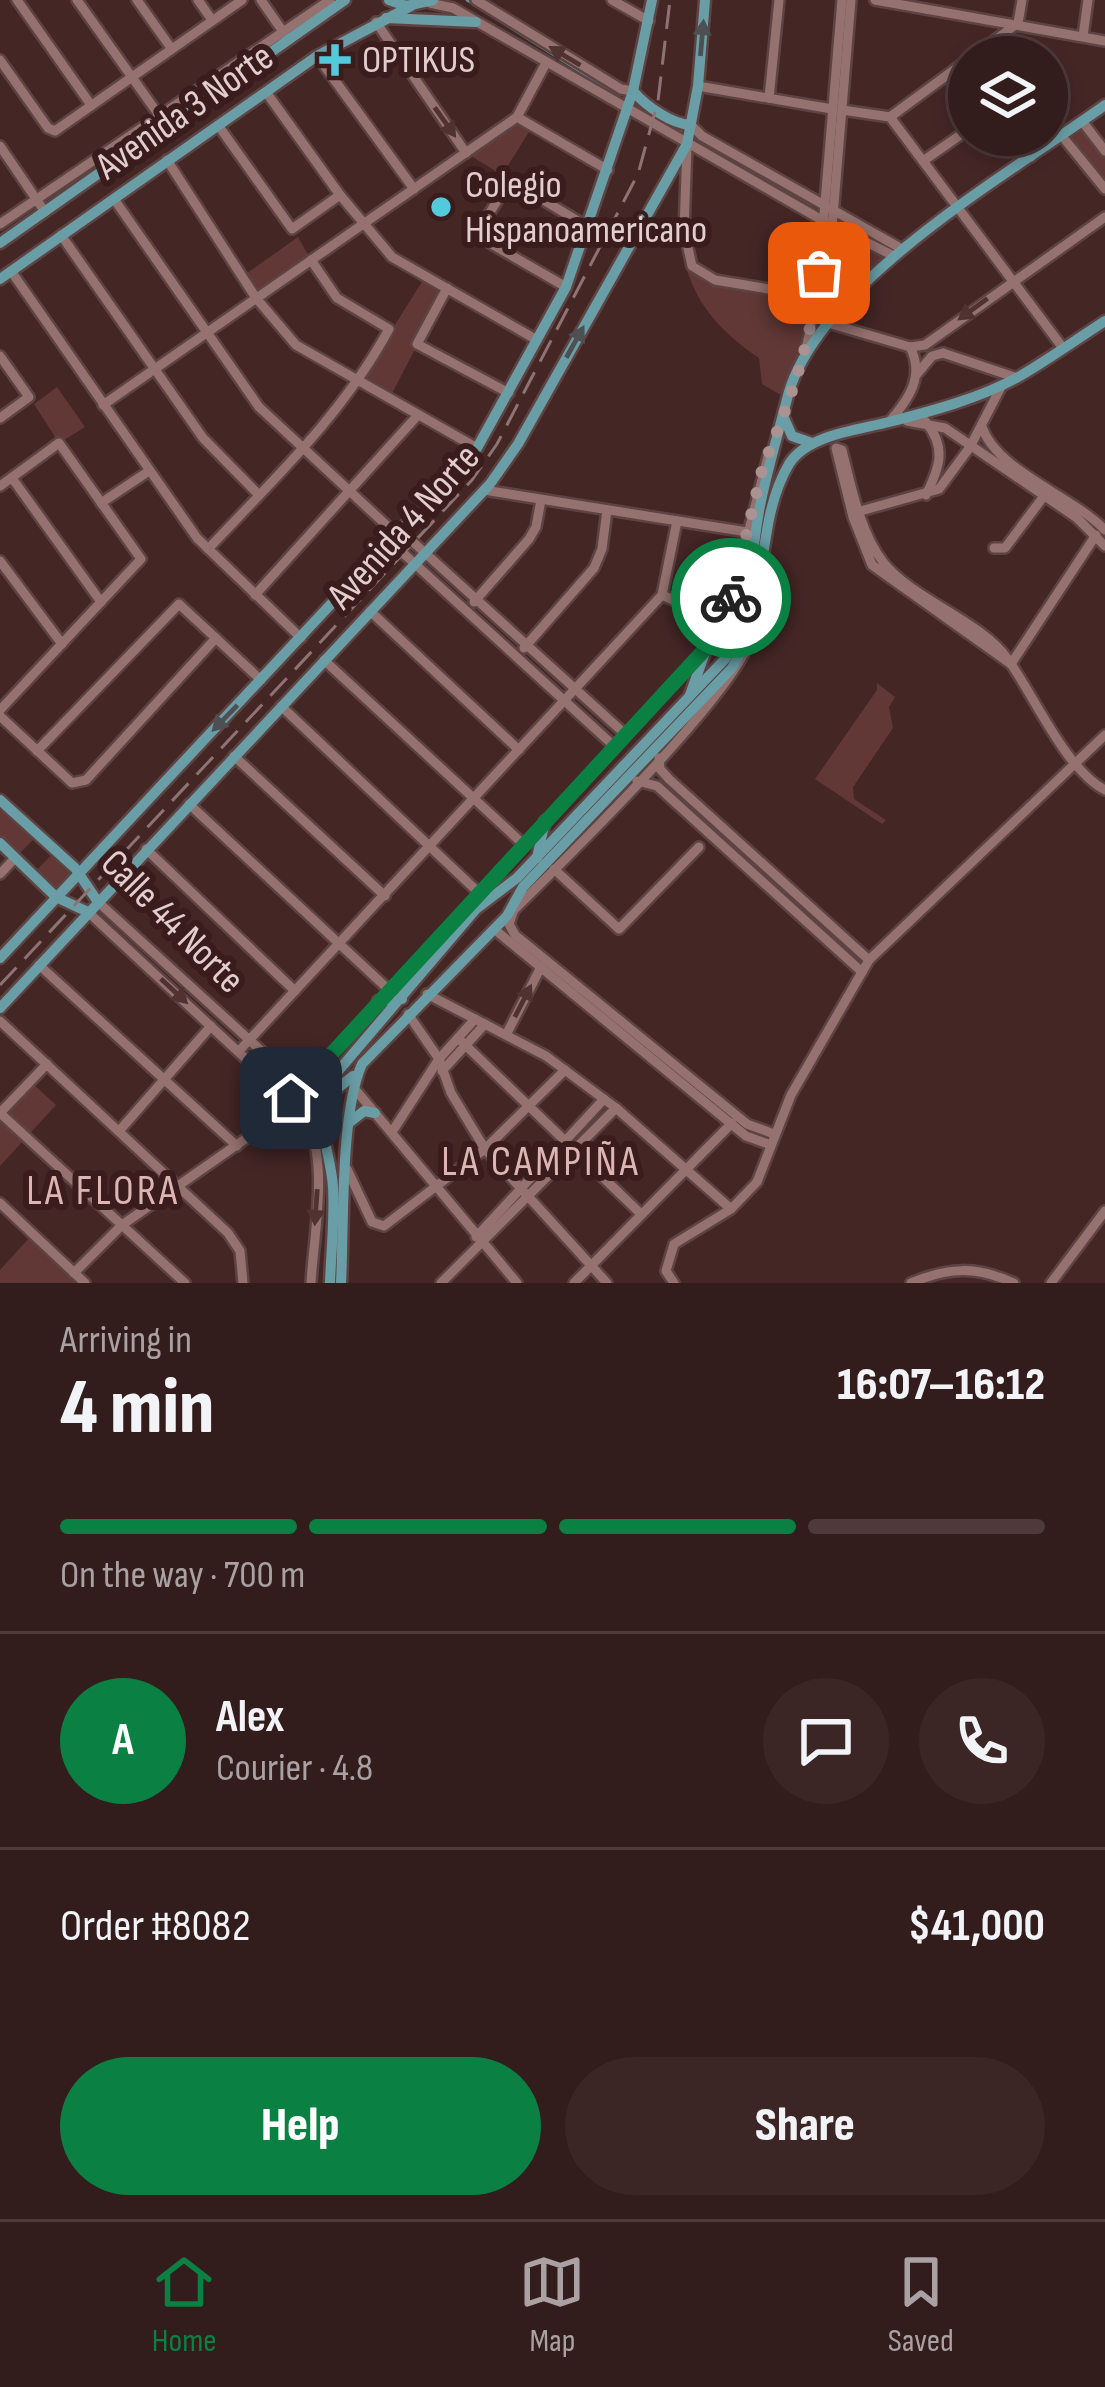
<!DOCTYPE html>
<html lang="en">
<head>
<meta charset="utf-8">
<style>
  :root { --surface:#331c1c; --page:#3b2525; --text:#f1f3f6; --muted:#a9a1a3; --line:#4e3a3b; --accent:#0b8043 }
  body { margin:0; font-family:"Sofia Sans Condensed",sans-serif; background:var(--page); color:var(--text); height:100vh; display:flex; flex-direction:column; font-size:45px; white-space:nowrap }
  * { box-sizing:border-box; margin:0 }
  p { font-size:39px; color:var(--muted) }
  .icon { flex:none; width:66px; height:66px; fill:none; stroke:currentColor; stroke-width:2; stroke-linecap:round; stroke-linejoin:round }
  .map { position:relative; height:1283px; overflow:hidden }
  .details { display:flex; flex-direction:column; background:var(--surface); flex:1 }
  .details>* { flex:none }
  .controls { position:absolute; left:948px; top:36px; display:grid; gap:24px }
  .controls a { display:grid; place-items:center; width:120px; height:120px; border-radius:50%; background:var(--surface); box-shadow:0 6px 18px #0003,0 0 0 3px var(--line); font-size:60px }
  .pin { position:absolute; display:grid; place-items:center; width:102px; height:102px; color:#fff; margin:-51px; border-radius:24px; box-shadow:0 6px 18px #0006 }
  .courier { position:absolute; display:grid; place-items:center; width:120px; height:120px; margin:-60px; border:9px solid #0b8043; border-radius:50%; background:#fff; color:#222; box-shadow:0 3px 15px #0007 }
  .overview em { font-style:normal; font-weight:800 }
  .overview div { display:flex; flex-direction:column-reverse }
  .overview { display:flex; align-items:center; justify-content:space-between; height:204px; padding:0 60px }
  h1 { font-size:78px; font-weight:800; line-height:90px }
  .bar { display:grid; grid-template-columns:repeat(4,1fr); gap:18px 12px; align-content:center; height:144px; padding:0 60px }
  .bar i { height:15px; border-radius:9px; background:var(--line) }
  .bar .active { background:var(--accent) }
  .bar p { grid-column:span 4 }
  .line { display:flex; align-items:center; gap:30px; padding:0 60px; border-top:3px solid var(--line) }
  .line div { flex:1 }
  .round { display:grid; place-items:center; flex:none; width:126px; height:126px; border-radius:63px; background:var(--page) }
  .action { display:flex; gap:24px; margin-top:auto; padding:24px 60px }
  .action a { flex:1; height:138px; border-radius:72px; background:var(--accent); color:#fff; font-size:48px; font-weight:800; line-height:138px; text-align:center }
  .action a+a { background:var(--page); color:var(--text) }
  .dock { display:flex; justify-content:space-around; align-items:center; height:168px; border-top:3px solid var(--line); background:var(--surface); font-size:33px; color:var(--muted) }
  .dock a { display:grid; justify-items:center; gap:6px }
  .dock .active { color:var(--accent) }
  .map>svg:first-child { display:block }
  .green { fill:#613836 }
  .lines { fill:none; stroke-linecap:round; stroke-linejoin:round }
  .stream { stroke:#619098; stroke-width:3 }
  .minor-casing { stroke:#5d4443; stroke-width:14 }
  .major-casing { stroke:#5d4443; stroke-width:15 }
  .minor { stroke:#95726f; stroke-width:9 }
  .major { stroke:#6a9ea7; stroke-width:10 }
  .rail { stroke:#8d7472; stroke-width:3; stroke-dasharray:24 12; stroke-linecap:butt }
  .oneway { fill:#4d5053 }
  .oneway2 { fill:#503230 }
  .done { stroke:#ab9392; stroke-width:12; stroke-dasharray:0 21.6 }
  .route { stroke:#0b8043; stroke-width:15 }
  .poi-dot { fill:#53cadc; stroke:#391c1b; stroke-width:4.5 }
  .labels { text-anchor:middle; dominant-baseline:central; stroke-width:12; stroke-linejoin:round; paint-order:stroke }
  .poi-label { font-size:39px; fill:#e2cecc; stroke:#391c1b; text-anchor:start }
  .street-label { font-size:39px; fill:#e2cecc; stroke:#391c1b }
  .neighbourhood-label { font-size:42px; letter-spacing:3px; fill:#ddb6b4; stroke:#391c1b }
</style>
</head>
<body>
<div class="map">
<svg width="1105" height="1283" viewBox="0 0 1105 1283">
  <rect width="100%" height="100%" fill="#442625"/>
  <g class="green">
    <polygon points="517,117 532,127 502,175 466,153"/>
    <polygon points="1082,121 1105,151 1105,189 1065,140"/>
    <polygon points="831,225 894,256 828,323"/>
    <polygon points="298,237 311,260 256,298 243,276"/>
    <path d="M690,265L698,273L817,297L813,328L788,394H779L762,384L759,358C724,334 698,308 686,267Z"/>
    <polygon points="425,277 447,288 389,399 359,382"/>
    <polygon points="57,387 85,427 59,443 34,404"/>
    <polygon points="877,683 895,697 889,707 893,728 853,787 854,799 886,820 882,824 815,779 877,690"/>
    <polygon points="0,800 39,834 15,858 0,843"/>
    <polygon points="56,850 77,871 56,897 32,875"/>
    <polygon points="32,1083 56,1105 0,1166 0,1117"/>
    <polygon points="30,1237 80,1283 0,1283 0,1270"/>
  </g>
  <g class="lines">
    <g class="stream">
      <polyline points="467,0 616,94"/>
      <polyline points="667,123 681,131"/>
      <polyline points="699,140 811,204"/>
      <polyline points="839,219 876,240"/>
    </g>
    <g class="minor-casing">
      <g id="minor">
        <polyline points="17,0 91,105"/>
        <polyline points="77,0 161,118"/>
        <polyline points="137,0 171,48"/>
        <polyline points="198,0 212,20"/>
        <polyline points="261,0 286,36"/>
        <polyline points="476,0 621,89 633,91"/>
        <polyline points="612,0 649,21"/>
        <polyline points="851,0 825,312 828,323 910,347"/>
        <polyline points="875,0 1105,41"/>
        <polyline points="430,3 453,8 820,219 894,256"/>
        <polyline points="376,22 466,153"/>
        <polyline points="1083,36 1088,0"/>
        <polyline points="317,56 414,189"/>
        <polyline points="972,57 1018,23 1022,0"/>
        <polyline points="0,60 48,128 55,131 242,0"/>
        <polyline points="698,86 832,109"/>
        <polyline points="266,92 340,195 392,257 537,340"/>
        <polyline points="769,98 779,0"/>
        <polyline points="842,110 890,117 1063,348"/>
        <polyline points="517,117 608,170"/>
        <polyline points="890,117 969,59"/>
        <polyline points="1082,121 1105,151"/>
        <polyline points="218,125 292,229 340,195"/>
        <polyline points="691,125 702,136 902,249"/>
        <polyline points="1011,135 1031,157"/>
        <polyline points="1062,136 1105,189"/>
        <polyline points="0,146 45,212"/>
        <polyline points="687,146 684,230 692,266 715,280 817,297"/>
        <polyline points="167,160 256,298 296,345 477,448"/>
        <polyline points="923,161 969,129"/>
        <polyline points="114,199 259,407 398,536 413,542 625,734"/>
        <polyline points="0,224 330,0"/>
        <polyline points="61,235 203,438 259,495"/>
        <polyline points="11,271 197,538 301,638"/>
        <polyline points="566,287 476,235 510,180 588,227"/>
        <polyline points="447,288 417,344 509,393"/>
        <polyline points="910,347 925,345 1105,217"/>
        <polyline points="806,349 817,297 842,0"/>
        <polyline points="943,353 1017,378"/>
        <polyline points="0,356 29,397 0,418"/>
        <polyline points="917,374 932,356 943,353"/>
        <polyline points="103,405 517,117 546,63"/>
        <polyline points="907,421 945,428 1077,518 1105,546"/>
        <path d="M925,421C947,447 940,467 926,495"/>
        <path d="M889,422C909,399 925,376 910,347"/>
        <path d="M982,427C997,471 1071,495 1105,530"/>
        <polyline points="12,478 101,602"/>
        <polyline points="0,486 59,443 141,559 0,710"/>
        <polyline points="484,490 747,532"/>
        <polyline points="101,503 149,471"/>
        <polyline points="857,512 939,489 970,447 1001,387"/>
        <polyline points="398,536 403,553 614,746"/>
        <polyline points="994,548 1005,548 1044,496"/>
        <path d="M208,549C274,479 343,414 389,329L337,298L311,260"/>
        <polyline points="0,561 62,644"/>
        <polyline points="255,595 418,415"/>
        <polyline points="662,595 701,612"/>
        <polyline points="474,602 529,539 536,527 541,500"/>
        <polyline points="370,611 519,750"/>
        <polyline points="524,648 594,568 602,549 607,510"/>
        <polyline points="324,660 523,844"/>
        <path d="M1011,664L872,565L853,517L836,448L842,450C851,486 860,532 883,562C912,599 981,621 1007,658C1034,695 1065,769 1105,790"/>
        <polyline points="1011,664 1096,535"/>
        <polyline points="281,706 478,892"/>
        <polyline points="0,716 72,783 86,780 216,638"/>
        <polyline points="37,751 179,604 261,680"/>
        <polyline points="234,756 385,896"/>
        <polyline points="659,758 660,769 669,779 869,960"/>
        <polyline points="637,781 657,786 862,972"/>
        <polyline points="189,804 389,990"/>
        <polyline points="146,849 295,991"/>
        <polyline points="554,869 619,929 699,847"/>
        <polyline points="0,874 15,858"/>
        <polyline points="98,902 301,1087"/>
        <path d="M513,911C558,866 744,686 751,635"/>
        <path d="M88,912L304,1113C330,1163 314,1229 311,1283"/>
        <polyline points="513,912 509,924 515,935 747,1124 774,1134"/>
        <polyline points="494,929 746,1136 771,1145"/>
        <polyline points="39,965 237,1146"/>
        <polyline points="427,994 546,1056 616,1108 731,1209"/>
        <polyline points="408,1014 439,1059 451,1093 485,1149 607,1283"/>
        <polyline points="0,1021 228,1233 240,1251 243,1283"/>
        <polyline points="506,1035 541,967"/>
        <polyline points="458,1038 641,1214"/>
        <polyline points="239,1051 662,595 677,521"/>
        <polyline points="442,1071 485,1024"/>
        <polyline points="354,1088 517,1283"/>
        <polyline points="0,1113 185,1283"/>
        <polyline points="0,1113 47,1064"/>
        <polyline points="120,1130 211,1026"/>
        <polyline points="392,1132 439,1059 475,1019"/>
        <polyline points="347,1169 372,1222 384,1226 485,1149 565,1070"/>
        <polyline points="0,1203 85,1283"/>
        <polyline points="476,1237 604,1099"/>
        <polyline points="74,1273 122,1225 258,1130 291,1098 707,647 728,610 769,453"/>
        <polyline points="441,1283 616,1108"/>
        <polyline points="574,1283 732,1123"/>
        <polyline points="674,1283 666,1271 674,1244 731,1209 757,1182 791,1095 869,960 1105,735"/>
        <path d="M911,1283C949,1267 976,1266 1014,1283"/>
        <polyline points="1051,1283 1105,1211"/>
      </g>
    </g>
    <g class="major-casing">
      <g id="major">
        <polyline points="389,0 406,6 433,0"/>
        <polyline points="386,18 476,22"/>
        <path d="M633,91C646,106 671,124 691,125"/>
        <polyline points="0,243 345,0"/>
        <polyline points="0,279 317,56 411,6"/>
        <polyline points="784,418 792,436 812,443"/>
        <polyline points="690,695 707,647"/>
        <polyline points="0,800 75,868 98,902"/>
        <polyline points="0,843 56,897 88,912"/>
        <polyline points="537,858 545,821"/>
        <polyline points="0,958 477,448 566,287 633,91 652,0"/>
        <polyline points="378,1001 402,999"/>
        <polyline points="0,1008 490,484 518,444 687,144 698,86 705,0"/>
        <polyline points="291,1098 333,1092 353,1076"/>
        <polyline points="350,1122 364,1111 375,1113"/>
        <path d="M330,1283C331,1251 335,1218 333,1187C331,1152 312,1118 328,1083L476,909L517,878L726,658C751,613 750,556 760,506C767,470 778,435 787,399C814,285 1012,172 1105,105"/>
        <path d="M341,1283C344,1226 340,1113 362,1064L507,916L523,887L732,668C771,607 753,525 789,464C807,435 858,430 889,422C932,411 981,398 1020,376C1049,359 1077,339 1105,321"/>
      </g>
    </g>
    <use href="#minor" class="minor"/>
    <use href="#major" class="major"/>
    <polyline class="rail" points="0,985 472,480 497,444 638,174 658,101 670,0"/>
  </g>
  <defs><path id="oneway-solid" d="M-6-.8H1V-3.2L6.5 0L1 3.2V.8H-6Z" transform="scale(3)"/></defs>
  <g class="oneway">
    <use href="#oneway-solid" transform="translate(702 38) rotate(-85)"/>
    <use href="#oneway-solid" transform="translate(575 342) rotate(-61)"/>
    <use href="#oneway-solid" transform="translate(225 718) rotate(134)"/>
  </g>
  <g class="oneway2">
    <use href="#oneway-solid" transform="translate(565 56) rotate(-149)"/>
    <use href="#oneway-solid" transform="translate(445 122) rotate(55)"/>
    <use href="#oneway-solid" transform="translate(973 309) rotate(144)"/>
    <use href="#oneway-solid" transform="translate(174 991) rotate(43)"/>
    <use href="#oneway-solid" transform="translate(523 1001) rotate(-63)"/>
    <use href="#oneway-solid" transform="translate(316 1207) rotate(94)"/>
  </g>
  <g class="lines">
    <path class="done" d="M731,598L763,466C789,405 812,340 819,273"/>
    <polyline class="route" points="291,1098 707,647 731,598"/>
  </g>
  <g class="poi-dot">
    <path d="M329 42h12v12h12v12h-12v12h-12v-12h-12v-12h12z"/>
    <circle cx="441" cy="207" r="12"/>
  </g>
  <g class="labels">
    <g class="poi-label">
      <text x="362" y="60">OPTIKUS</text>
      <text x="465" y="185">Colegio<tspan x="465" dy="45">Hispanoamericano</tspan></text>
    </g>
    <g class="street-label">
      <text transform="translate(185 112) rotate(-35)">Avenida 3 Norte</text>
      <text transform="translate(404 527) rotate(-48)">Avenida 4 Norte</text>
      <text transform="translate(172 922) rotate(45)">Calle 44 Norte</text>
    </g>
    <g class="neighbourhood-label">
      <text x="541" y="1162">LA CAMPIÑA</text>
      <text x="103" y="1191">LA FLORA</text>
    </g>
  </g>
</svg>
<div class="controls">
<a><svg class="icon" aria-label="layers" viewBox="0 0 24 24"><path d="M12 4l9 5-9 5-9-5zM3 14l9 5 9-5"/></svg></a>
</div>
<div class="pin" style="left:819px;top:273px;background:#ea580c"><svg class="icon" aria-label="bag" viewBox="0 0 24 24"><path d="M5 8h14l-1 12H6zM9 8a3 3 0 0 1 6 0"/></svg></div>
<div class="pin" style="left:291px;top:1098px;background:#1f2937"><svg class="icon" aria-label="home" viewBox="0 0 24 24"><path d="M3 11l9-7 9 7M6 9v11h12V9"/></svg></div>
<div class="courier" style="left:731px;top:598px"><svg class="icon" aria-label="bike" viewBox="0 0 24 24"><circle cx="6" cy="16" r="4"/><circle cx="18" cy="16" r="4"/><path d="M6 16l4-8h5l3 8M10 8l3 8H6M13 5h3"/></svg></div>
</div>
<section class="details">
<div class="overview"><div><h1>4 min</h1><p>Arriving in</p></div><em>16:07–16:12</em></div>
<div class="bar"><i class="active"></i><i class="active"></i><i class="active"></i><i></i><p>On the way · 700 m</p></div>
<div class="line" style="height:216px"><b class="round" style="background:var(--accent);color:#fff">A</b><div><b>Alex</b><p>Courier · 4.8</p></div><a class="round"><svg class="icon" aria-label="chat" viewBox="0 0 24 24"><path d="M4 5h16v11H9l-5 4z"/></svg></a><a class="round"><svg class="icon" aria-label="phone" viewBox="0 0 24 24"><path d="M5 4h4l2 5-3 2q2 4 5 5l2-3 5 2v4C11 20 4 13 5 4z"/></svg></a></div>
<div class="line" style="height:156px"><div>Order #8082</div><b>$41,000</b></div>
<div class="action"><a>Help</a><a>Share</a></div>
</section>
<nav class="dock">
<a class="active"><svg class="icon" aria-label="home" viewBox="0 0 24 24"><path d="M3 11l9-7 9 7M6 9v11h12V9"/></svg>Home</a>
<a><svg class="icon" aria-label="map" viewBox="0 0 24 24"><path d="M3 6l6-2 6 2 6-2v14l-6 2-6-2-6 2zM9 4v14M15 6v14"/></svg>Map</a>
<a><svg class="icon" aria-label="saved" viewBox="0 0 24 24"><path d="M7 4h10v16l-5-4-5 4z"/></svg>Saved</a>
</nav>
</body>
</html>
